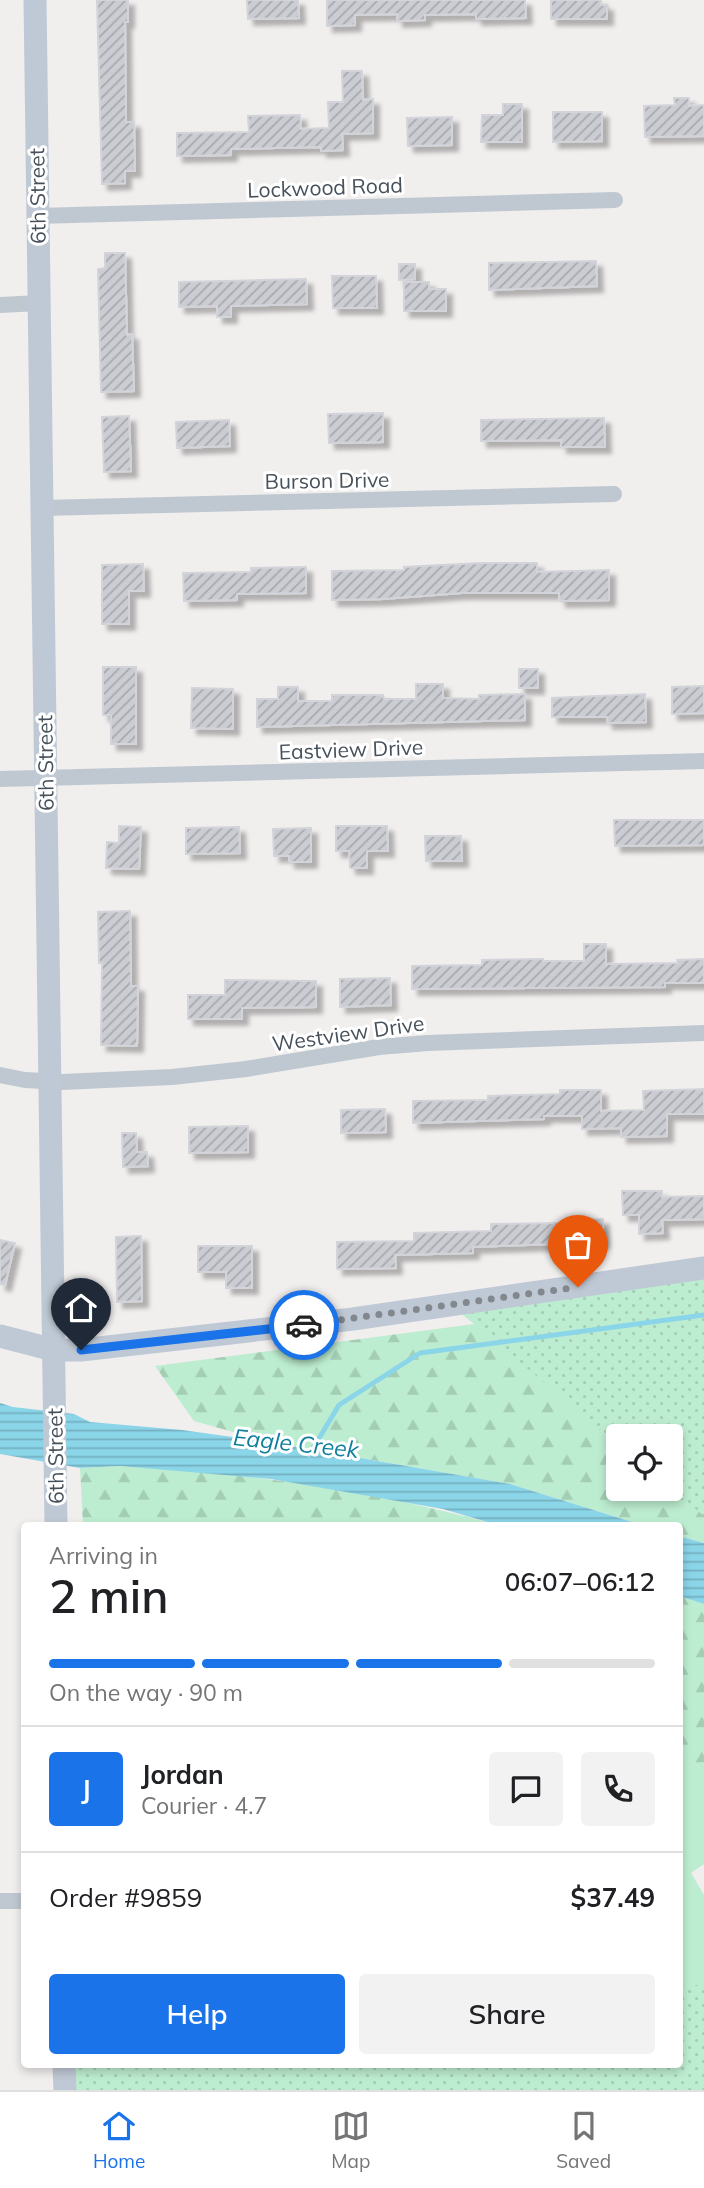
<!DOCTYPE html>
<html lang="en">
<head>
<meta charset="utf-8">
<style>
  :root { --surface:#fff; --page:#f2f2f2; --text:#202124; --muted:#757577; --line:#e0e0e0; --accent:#1a73e8 }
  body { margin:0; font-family:Mulish,sans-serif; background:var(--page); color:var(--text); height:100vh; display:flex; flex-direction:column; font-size:26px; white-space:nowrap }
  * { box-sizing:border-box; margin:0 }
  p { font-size:23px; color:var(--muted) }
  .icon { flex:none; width:38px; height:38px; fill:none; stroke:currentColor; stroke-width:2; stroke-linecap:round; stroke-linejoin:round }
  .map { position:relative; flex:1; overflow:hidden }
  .drawer { position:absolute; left:21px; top:1522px; width:662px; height:546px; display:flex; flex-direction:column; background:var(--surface); border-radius:7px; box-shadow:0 4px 10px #0003 }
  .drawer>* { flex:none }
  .tools { position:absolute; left:606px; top:1424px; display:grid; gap:14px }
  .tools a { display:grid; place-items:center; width:77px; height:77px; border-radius:7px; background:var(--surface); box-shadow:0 4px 10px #0003; font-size:35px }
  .pin { position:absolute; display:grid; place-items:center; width:60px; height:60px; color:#fff; margin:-72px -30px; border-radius:50% 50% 50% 0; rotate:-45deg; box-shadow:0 0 7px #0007 }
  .pin .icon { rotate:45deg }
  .courier { position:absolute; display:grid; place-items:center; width:70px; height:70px; margin:-35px; border:5px solid #1a73e8; border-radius:50%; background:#fff; color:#222; box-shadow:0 2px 9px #0007 }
  .head em { font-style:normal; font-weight:600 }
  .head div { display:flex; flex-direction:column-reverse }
  .head { display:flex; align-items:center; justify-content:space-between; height:119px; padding:0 28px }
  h1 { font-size:46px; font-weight:600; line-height:52px }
  .bar { display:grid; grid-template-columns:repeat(4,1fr); gap:10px 7px; align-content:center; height:84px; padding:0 28px }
  .bar i { height:9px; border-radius:5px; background:var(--line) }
  .bar .current { background:var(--accent) }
  .bar p { grid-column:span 4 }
  .line { display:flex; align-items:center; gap:18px; padding:0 28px; border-top:2px solid var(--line) }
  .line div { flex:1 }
  .round { display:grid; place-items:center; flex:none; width:74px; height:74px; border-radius:7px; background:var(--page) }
  .button { display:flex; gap:14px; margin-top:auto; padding:14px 28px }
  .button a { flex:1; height:80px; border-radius:7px; background:var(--accent); color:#fff; font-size:28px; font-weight:600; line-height:80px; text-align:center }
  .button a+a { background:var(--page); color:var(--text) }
  .menu { display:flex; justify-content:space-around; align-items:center; height:98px; border-top:2px solid var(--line); background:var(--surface); font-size:19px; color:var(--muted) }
  .menu a { display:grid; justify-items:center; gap:4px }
  .menu .current { color:var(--accent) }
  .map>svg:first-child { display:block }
  .grass { fill:#bdedd0 }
  .forest { fill:url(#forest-firs) }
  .park { fill:url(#park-dots) }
  .water { fill:url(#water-rules) }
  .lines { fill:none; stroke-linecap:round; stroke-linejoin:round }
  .stream { stroke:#8bd5e9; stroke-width:5 }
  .building { fill:url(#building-hatch); stroke:#d2d4d9; stroke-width:2; filter:url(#shadow) }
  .street { stroke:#bfc8d0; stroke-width:16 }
  .secondary { stroke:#bfc9d5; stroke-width:23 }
  .done { stroke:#82888e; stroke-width:7; stroke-dasharray:0 12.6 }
  .route { stroke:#1a73e8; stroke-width:9 }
  .labels { text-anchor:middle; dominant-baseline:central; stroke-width:6; stroke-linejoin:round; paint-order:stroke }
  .street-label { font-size:21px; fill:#47515b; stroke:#fff }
  .water-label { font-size:23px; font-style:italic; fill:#107f9e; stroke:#fff }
</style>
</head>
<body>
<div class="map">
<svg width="704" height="2090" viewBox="0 0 704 2090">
  <defs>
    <pattern id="forest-firs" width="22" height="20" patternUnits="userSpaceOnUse" patternTransform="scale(1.75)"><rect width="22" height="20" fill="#bdedd0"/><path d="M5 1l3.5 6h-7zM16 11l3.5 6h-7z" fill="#a4cdb5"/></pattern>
    <pattern id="park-dots" width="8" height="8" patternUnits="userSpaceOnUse" patternTransform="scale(1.75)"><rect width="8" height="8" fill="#bdedd0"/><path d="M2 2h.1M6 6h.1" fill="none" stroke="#a4cdb5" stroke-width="1.8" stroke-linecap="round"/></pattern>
    <pattern id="water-rules" width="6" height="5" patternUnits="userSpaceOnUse" patternTransform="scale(1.75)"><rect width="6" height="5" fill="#8bd5e9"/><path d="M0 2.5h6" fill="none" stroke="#73afc0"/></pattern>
    <pattern id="building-hatch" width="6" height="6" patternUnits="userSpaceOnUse" patternTransform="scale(1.75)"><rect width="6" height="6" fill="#cbcdd3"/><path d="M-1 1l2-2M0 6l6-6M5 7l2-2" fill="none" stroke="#a7a9ae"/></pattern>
    <filter id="shadow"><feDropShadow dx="6" dy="6" stdDeviation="2" flood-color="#0004"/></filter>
  </defs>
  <rect width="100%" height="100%" fill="#f1eeee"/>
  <polygon class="grass" points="679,1746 683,1756 704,1771 704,1864 691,1873 704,1895 704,1985 679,1985"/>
  <g class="forest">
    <polygon points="497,1321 618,1437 618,1489 670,1489 670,1459 704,1481 704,1543 679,1536 679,1526 645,1526 510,1484 268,1442 194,1421 155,1366"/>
    <path d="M120,1466C248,1473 377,1491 501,1526H83L80,1468Z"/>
    <polygon points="679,1596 704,1604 704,1771 683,1756 679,1746"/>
  </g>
  <g class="park">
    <polygon points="704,1268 704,1516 670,1488 670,1437 618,1437 618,1444 451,1305"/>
    <polygon points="679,1985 704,1985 704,2090 65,2090 64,2065 679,2065"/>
  </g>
  <g class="water">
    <polygon points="0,1403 13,1407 74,1414 90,1422 182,1430 268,1442 510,1484 645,1526 501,1526 443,1509 271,1479 120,1466 80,1468 0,1454"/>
    <polygon points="679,1536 704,1543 704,1604 679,1596"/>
  </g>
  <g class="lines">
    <polyline class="stream" points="309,1455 339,1405 420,1353 704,1315"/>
  </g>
  <g class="building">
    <polygon points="97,0 128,0 128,22 125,22 126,122 134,122 135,171 125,171 125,183 102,184"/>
    <polygon points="247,0 298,0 299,18 248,19"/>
    <polygon points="327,0 525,0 526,18 476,19 476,14 425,15 425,20 397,21 397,14 355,15 355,25 327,26"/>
    <polygon points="551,0 601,0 601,5 607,5 607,19 551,19"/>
    <polygon points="342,71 362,71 363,100 373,99 373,133 342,134 343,150 321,151 321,147 231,149 231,155 177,156 177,133 249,132 248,116 300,115 301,129 329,128 328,102 343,102"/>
    <polygon points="674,98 689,98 689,106 704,105 704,136 645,137 644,106 675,105"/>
    <polygon points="503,104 522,104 522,142 481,142 482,115 503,115"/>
    <polygon points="553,112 602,112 602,141 553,142"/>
    <polygon points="452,117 452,145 408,146 407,118"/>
    <polygon points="105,253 125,253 127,335 132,334 134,391 101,392 98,269 105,268"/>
    <polygon points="596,261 597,286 489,290 489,263"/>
    <polygon points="399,264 415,264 415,279 399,280"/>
    <polygon points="332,276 376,276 377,308 333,308"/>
    <polygon points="306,279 307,304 231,306 231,317 217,317 217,306 179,307 179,282"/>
    <polygon points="404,282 429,282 429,289 446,289 446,311 404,311"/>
    <polygon points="383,413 383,442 329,443 328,414"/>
    <polygon points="129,416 131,471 104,472 102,417"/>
    <polygon points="604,418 605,447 561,447 561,440 481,441 481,420"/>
    <polygon points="229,420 230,446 177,448 176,422"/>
    <polygon points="480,563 537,563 537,572 609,570 609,600 560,601 559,593 461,593 383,599 332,600 332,571 404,570 404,567"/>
    <polygon points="143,564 144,591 129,591 129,624 102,624 102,565"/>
    <polygon points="306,567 306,593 237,594 237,600 184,601 183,573 251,572 251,568"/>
    <polygon points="103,667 136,667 136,744 111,744 111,715 103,715"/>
    <rect x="519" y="669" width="19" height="19"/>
    <polygon points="416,684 443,684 443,698 479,699 479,695 525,694 525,720 257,727 257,699 278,699 278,687 298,687 298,701 332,701 332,695 383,695 384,699 416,699"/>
    <polygon points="704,686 704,713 672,714 672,687"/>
    <polygon points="192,688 233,689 233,729 191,728"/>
    <polygon points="645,694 646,722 607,723 607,717 552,717 552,698"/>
    <polygon points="614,820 704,820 704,845 615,846"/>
    <polygon points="119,826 141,827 139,869 106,868 107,842 119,843"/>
    <polygon points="336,826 387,826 388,851 367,851 367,868 350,868 349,851 336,851"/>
    <polygon points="239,827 240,853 186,854 186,828"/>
    <polygon points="311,828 311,862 289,862 289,856 274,856 273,829"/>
    <polygon points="425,836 461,836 462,861 426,861"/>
    <polygon points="130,911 131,986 138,986 137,1046 101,1045 102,963 99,963 98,912"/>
    <polygon points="584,944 606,944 606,964 678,963 677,960 704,959 704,983 665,983 665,987 412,989 412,966 482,965 482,960 543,959 543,961 584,961"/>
    <polygon points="390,978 391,1005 340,1007 340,979"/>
    <polygon points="225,980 316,981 316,1007 242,1008 242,1019 188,1019 188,995 225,995"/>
    <polygon points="704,1089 704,1114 667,1114 667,1136 621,1137 621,1128 582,1129 582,1116 544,1116 544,1119 413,1123 413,1101 488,1100 488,1096 560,1094 560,1090 601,1090 601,1111 644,1110 643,1091"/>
    <polygon points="385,1109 386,1132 341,1133 341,1110"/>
    <polygon points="248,1126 248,1152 189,1153 189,1127"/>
    <polygon points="122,1133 136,1133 137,1152 147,1152 148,1166 123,1167"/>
    <polygon points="622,1191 662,1191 662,1197 704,1196 704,1219 662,1220 663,1233 639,1234 639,1215 623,1215"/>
    <polygon points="603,1219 603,1242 473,1247 473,1253 395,1255 396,1268 337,1269 337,1242 414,1241 414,1233 491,1231 491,1224 565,1223 565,1220"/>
    <polygon points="141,1236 142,1301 117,1302 116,1237"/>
    <polygon points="0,1240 15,1243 5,1285 0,1284"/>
    <polygon points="198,1246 252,1246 252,1288 226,1288 226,1272 198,1272"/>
  </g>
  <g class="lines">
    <g class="street">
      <polyline points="37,216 615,200"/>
      <polyline points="0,305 39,303"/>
      <polyline points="42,508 614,494"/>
      <polyline points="0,779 704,761"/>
      <polyline points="0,1075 25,1080 62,1082 172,1077 246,1069 379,1047 428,1043 704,1033"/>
      <polyline points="0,1901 24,1901"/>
    </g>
    <g class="secondary">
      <polyline points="35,0 56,1526"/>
      <polyline points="0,1336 54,1350 81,1350 353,1319 704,1268"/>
      <polyline points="64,2065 65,2090"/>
    </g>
  </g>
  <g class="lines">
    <polyline class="done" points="304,1325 578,1287"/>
    <polyline class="route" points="81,1350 304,1325"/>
  </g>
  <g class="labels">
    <g class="street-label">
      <text transform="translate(325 187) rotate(-2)">Lockwood Road</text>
      <text transform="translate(37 196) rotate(-91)">6th Street</text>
      <text transform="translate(327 480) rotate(-1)">Burson Drive</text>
      <text transform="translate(351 749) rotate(-2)">Eastview Drive</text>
      <text transform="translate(45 763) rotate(-91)">6th Street</text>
      <text transform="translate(348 1033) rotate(-8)">Westview Drive</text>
      <text transform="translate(55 1456) rotate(-91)">6th Street</text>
    </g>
    <g class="water-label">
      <text transform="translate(296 1443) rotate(6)">Eagle Creek</text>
    </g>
  </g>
</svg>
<div class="tools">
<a><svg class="icon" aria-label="locate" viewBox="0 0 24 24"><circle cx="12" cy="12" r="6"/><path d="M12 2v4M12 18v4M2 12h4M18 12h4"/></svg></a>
</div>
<div class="pin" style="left:578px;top:1287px;background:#ea580c"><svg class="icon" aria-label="bag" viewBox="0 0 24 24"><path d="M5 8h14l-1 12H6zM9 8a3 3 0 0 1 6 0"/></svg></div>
<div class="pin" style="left:81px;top:1350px;background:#1f2937"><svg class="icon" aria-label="home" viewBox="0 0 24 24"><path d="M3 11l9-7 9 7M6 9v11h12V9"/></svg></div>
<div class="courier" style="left:304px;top:1325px"><svg class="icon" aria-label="car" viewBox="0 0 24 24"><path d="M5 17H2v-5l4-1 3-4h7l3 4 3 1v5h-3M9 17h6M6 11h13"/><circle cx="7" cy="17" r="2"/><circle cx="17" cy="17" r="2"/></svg></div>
<section class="drawer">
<div class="head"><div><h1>2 min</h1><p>Arriving in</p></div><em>06:07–06:12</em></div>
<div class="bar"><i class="current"></i><i class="current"></i><i class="current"></i><i></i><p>On the way · 90 m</p></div>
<div class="line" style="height:126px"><b class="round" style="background:var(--accent);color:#fff">J</b><div><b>Jordan</b><p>Courier · 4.7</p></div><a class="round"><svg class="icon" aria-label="chat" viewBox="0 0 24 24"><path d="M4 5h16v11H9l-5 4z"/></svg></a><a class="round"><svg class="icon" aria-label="phone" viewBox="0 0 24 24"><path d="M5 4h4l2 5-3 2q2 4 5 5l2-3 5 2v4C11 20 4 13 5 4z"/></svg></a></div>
<div class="line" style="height:91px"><div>Order #9859</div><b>$37.49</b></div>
<div class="button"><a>Help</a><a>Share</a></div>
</section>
</div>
<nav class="menu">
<a class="current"><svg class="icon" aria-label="home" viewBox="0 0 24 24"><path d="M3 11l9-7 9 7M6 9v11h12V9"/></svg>Home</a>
<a><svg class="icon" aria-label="map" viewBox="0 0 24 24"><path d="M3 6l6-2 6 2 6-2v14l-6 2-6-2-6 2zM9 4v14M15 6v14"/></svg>Map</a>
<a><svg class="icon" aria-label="saved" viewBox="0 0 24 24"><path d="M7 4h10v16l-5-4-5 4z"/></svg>Saved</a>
</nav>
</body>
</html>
